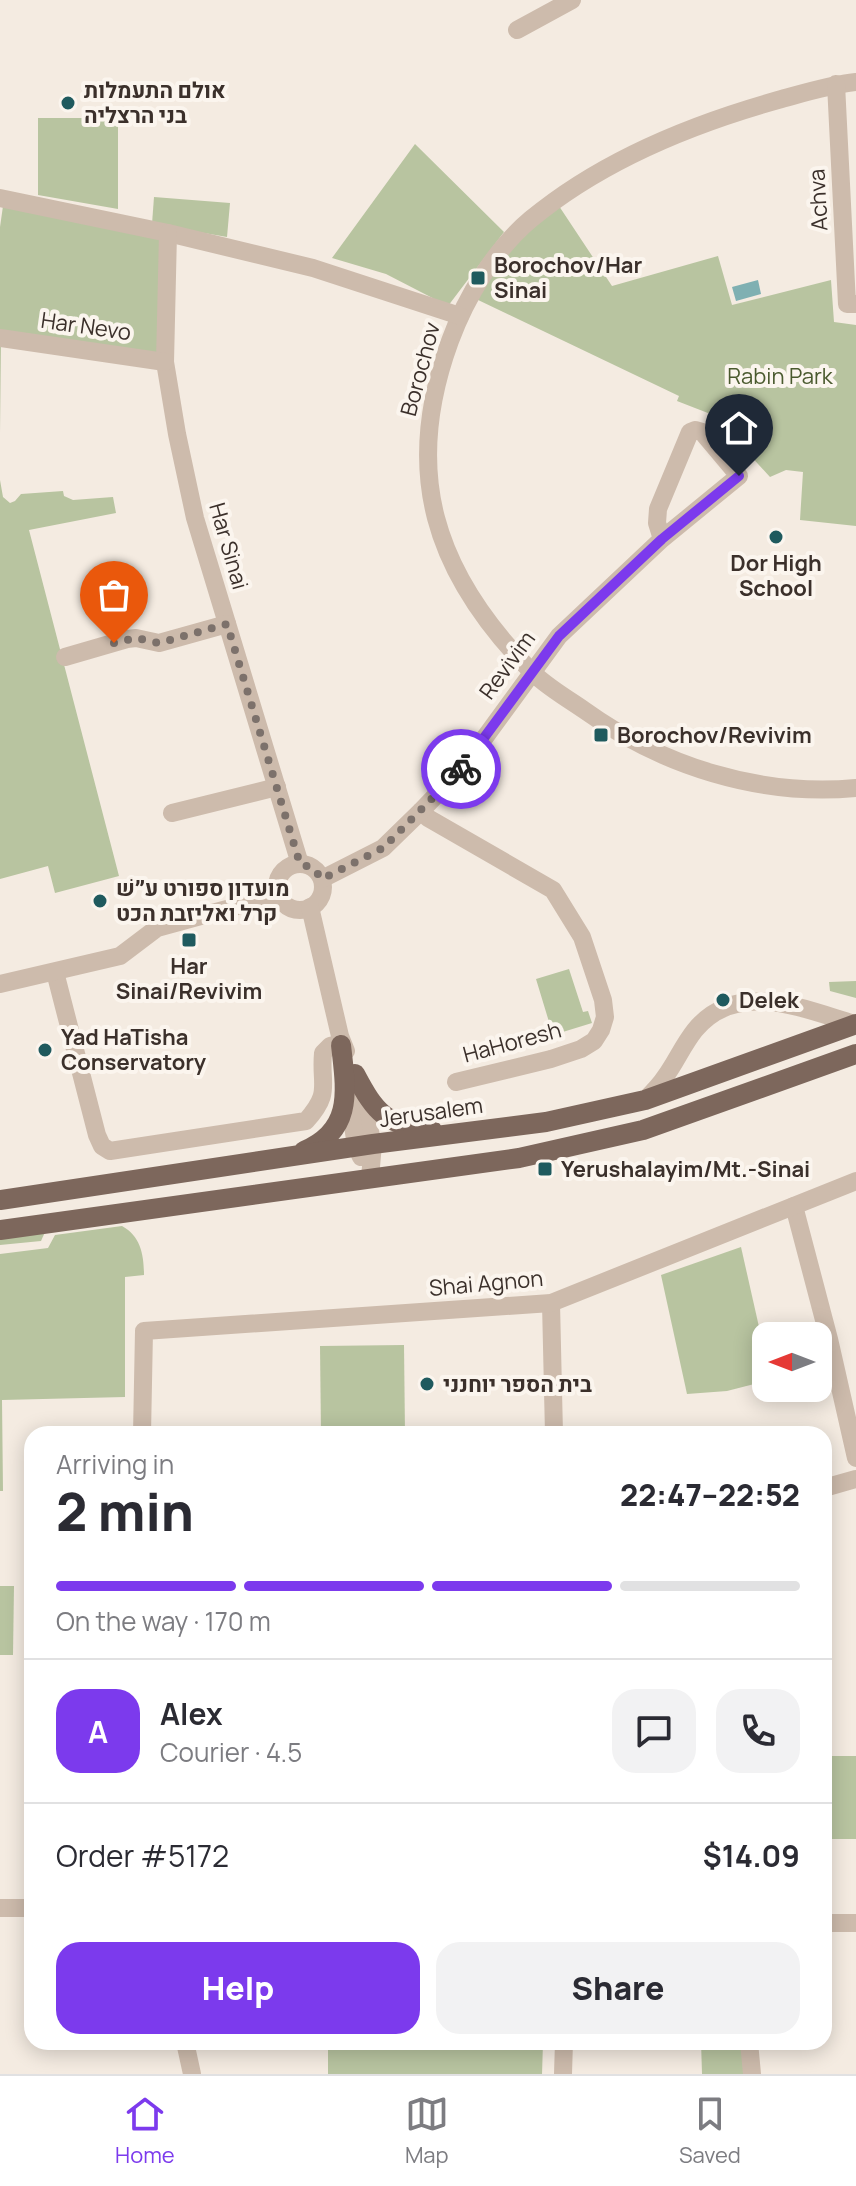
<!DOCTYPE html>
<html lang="en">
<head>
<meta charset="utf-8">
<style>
  :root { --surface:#fff; --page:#f2f2f3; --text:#2b2b33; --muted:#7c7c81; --line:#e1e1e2; --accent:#7c3aed }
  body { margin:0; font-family:Manrope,Heebo,sans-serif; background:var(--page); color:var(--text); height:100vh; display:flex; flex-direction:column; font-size:30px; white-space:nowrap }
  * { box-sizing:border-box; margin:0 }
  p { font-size:26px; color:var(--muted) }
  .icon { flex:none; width:44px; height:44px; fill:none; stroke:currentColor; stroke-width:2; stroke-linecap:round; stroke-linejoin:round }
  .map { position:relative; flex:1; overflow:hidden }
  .side { position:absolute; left:24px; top:1426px; width:808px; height:624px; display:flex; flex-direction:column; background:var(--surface); border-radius:24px; box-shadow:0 4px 20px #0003 }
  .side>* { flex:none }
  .needle { width:52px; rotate:270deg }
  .controls { position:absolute; left:752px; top:1322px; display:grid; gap:16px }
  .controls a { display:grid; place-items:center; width:80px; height:80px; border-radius:16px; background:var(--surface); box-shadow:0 4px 20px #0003; font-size:40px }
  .pin { position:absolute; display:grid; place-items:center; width:68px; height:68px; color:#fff; margin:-82px -34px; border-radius:50% 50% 50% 0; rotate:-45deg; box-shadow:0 0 8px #0007 }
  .pin .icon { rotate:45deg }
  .courier { position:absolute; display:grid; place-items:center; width:80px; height:80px; margin:-40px; border:6px solid #7c3aed; border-radius:50%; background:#fff; color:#222; box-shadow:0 2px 10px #0007 }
  .head em { font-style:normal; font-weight:800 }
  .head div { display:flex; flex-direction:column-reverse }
  .head { display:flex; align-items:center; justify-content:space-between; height:136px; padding:0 32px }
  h1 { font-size:52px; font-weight:800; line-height:60px }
  .bar { display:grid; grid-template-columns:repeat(4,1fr); gap:12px 8px; align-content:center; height:96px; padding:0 32px }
  .bar i { height:10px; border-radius:6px; background:var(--line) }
  .bar .on { background:var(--accent) }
  .bar p { grid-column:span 4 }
  .line { display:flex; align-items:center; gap:20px; padding:0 32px; border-top:2px solid var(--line) }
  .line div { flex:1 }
  .round { display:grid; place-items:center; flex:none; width:84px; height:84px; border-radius:24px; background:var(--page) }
  .button { display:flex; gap:16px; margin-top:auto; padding:16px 32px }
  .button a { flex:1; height:92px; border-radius:24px; background:var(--accent); color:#fff; font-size:32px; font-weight:800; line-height:92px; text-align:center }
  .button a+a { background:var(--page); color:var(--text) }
  .dock { display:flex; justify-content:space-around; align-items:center; height:112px; border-top:2px solid var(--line); background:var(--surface); font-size:22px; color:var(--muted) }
  .dock a { display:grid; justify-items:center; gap:4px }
  .dock .on { color:var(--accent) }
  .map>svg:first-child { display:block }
  .green { fill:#b8c4a0 }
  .water { fill:#7fb0b2 }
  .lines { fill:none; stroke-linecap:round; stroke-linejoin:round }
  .minor { stroke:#cdbbac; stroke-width:18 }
  .major { stroke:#7d675c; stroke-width:20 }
  .done { stroke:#7c716b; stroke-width:8; stroke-dasharray:0 14.4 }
  .route { stroke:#7c3aed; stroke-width:10 }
  .poi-dot { fill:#1f5a5e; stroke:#fbf5ee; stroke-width:3 }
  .labels { text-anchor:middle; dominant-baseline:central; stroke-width:8; stroke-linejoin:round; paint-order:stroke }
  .poi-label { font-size:22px; font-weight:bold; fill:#3b302b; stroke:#fbf5ee; text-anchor:start }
  .street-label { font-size:22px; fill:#3b302b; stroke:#fbf5ee }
  .park-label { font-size:22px; fill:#4a5a2e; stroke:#fbf5ee }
</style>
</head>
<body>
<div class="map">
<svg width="856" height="2074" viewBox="0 0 856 2074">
  <rect width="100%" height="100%" fill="#f4ebe1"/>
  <g class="green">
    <polygon points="38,118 118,118 118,209 38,195"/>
    <polygon points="415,144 504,232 448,306 386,274 332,258"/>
    <polygon points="154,197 230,203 227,237 152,224"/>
    <polygon points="4,199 168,233 165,362 1,339 0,433 0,227"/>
    <path d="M559,206L612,286L718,256L732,305L831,280L834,322L856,325V526L800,520L803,472L786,470L770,477L713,415L677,401L679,396L476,299C499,262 522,231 559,206Z"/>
    <polygon points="0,480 3,497 10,503 15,501 21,494 63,491 64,496 73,500 113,497 116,513 29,530 119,876 55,893 48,866 0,879"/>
    <polygon points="569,969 583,1012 588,1011 592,1023 553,1035 536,979"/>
    <polygon points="856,981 856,998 830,991 829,982"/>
    <path d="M122,1226C141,1236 144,1256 144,1275L125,1277V1397L2,1400L3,1491H0V1254L48,1248L55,1235Z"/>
    <polygon points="45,1232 41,1241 0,1245 0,1238"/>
    <polygon points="741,1247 766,1358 766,1381 727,1391 687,1394 661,1275"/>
    <polygon points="404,1345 405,1434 321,1434 320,1346"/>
    <polygon points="0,1586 14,1586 13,1655 0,1655"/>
    <polygon points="824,1756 856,1756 856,1839 825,1839 825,1896"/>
    <polygon points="328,2042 543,2042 542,2074 328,2074"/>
    <polygon points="701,2042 745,2042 746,2074 702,2074"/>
  </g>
  <g class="water">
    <polygon points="824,183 829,212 819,214 815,184"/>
    <polygon points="758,280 761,294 736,301 732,287"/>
  </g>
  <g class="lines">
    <g class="minor">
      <polyline points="517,30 572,0"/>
      <path d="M856,82C829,85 804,93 778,100C692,124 601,161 531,219C495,249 466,297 450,341C402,472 434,572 530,670C545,686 567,698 584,710C662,766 760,797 856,788"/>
      <polyline points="836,84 847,304 856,304"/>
      <polyline points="0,198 168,233 313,268 460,316"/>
      <polyline points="168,233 165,362 177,434 195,518 300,864"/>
      <polyline points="0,338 165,362"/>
      <polyline points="65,657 127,639 136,638 159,643 227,624"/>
      <polyline points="421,811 428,818 553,890 582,937 603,1000 605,1017 601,1030 594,1041 581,1049 551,1059 456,1082"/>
      <polyline points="172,813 277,787"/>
      <circle cx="300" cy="887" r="23"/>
      <polyline points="322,879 383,848 421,811 464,766 559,636 662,539 657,523 658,509 690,432 695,430 702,432 739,476 662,539"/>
      <polyline points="310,907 340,1036 346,1051"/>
      <path d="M55,972L97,1135L102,1146L110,1151L306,1121C332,1092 320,1086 323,1053L330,1046L342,1043"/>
      <polyline points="0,984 120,956 157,928 278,895"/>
      <polyline points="359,1087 373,1144 370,1178"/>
      <polyline points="348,1093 356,1146 361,1157"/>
      <path d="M645,1100C652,1093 660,1085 665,1077C676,1062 683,1045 695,1030C737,979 803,1009 855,1024"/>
      <polyline points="794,1206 829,1339 856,1458"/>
      <polyline points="551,1303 554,1434"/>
      <polyline points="142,1434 144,1331 551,1303 856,1181"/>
      <polyline points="824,1488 856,1479"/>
      <polyline points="0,1908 32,1908"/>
      <polyline points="824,1923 856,1923"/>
      <polyline points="185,2042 192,2074"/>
      <polyline points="749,2042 752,2074"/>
      <polyline points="563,2074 564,2042"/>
    </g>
    <g class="major">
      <path d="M355,1074C376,1114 386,1125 432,1130"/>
      <path d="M304,1151C354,1130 346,1090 341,1045"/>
      <polyline points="0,1200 373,1144 546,1122 645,1100 856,1024"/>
      <polyline points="0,1230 519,1158 643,1130 856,1054"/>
    </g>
  </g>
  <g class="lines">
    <polyline class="done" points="114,643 136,638 159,643 227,624 300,864 313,868 322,879 383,848 461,769"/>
    <polyline class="route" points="461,769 559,636 662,539 739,476"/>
  </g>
  <g class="poi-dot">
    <circle cx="68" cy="103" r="8"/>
    <rect x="470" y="270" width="16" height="16" rx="4"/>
    <circle cx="776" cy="537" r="8"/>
    <rect x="593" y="727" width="16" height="16" rx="4"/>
    <circle cx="100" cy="901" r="8"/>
    <rect x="181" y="932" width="16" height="16" rx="4"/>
    <circle cx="723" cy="1000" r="8"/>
    <circle cx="45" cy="1050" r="8"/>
    <rect x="537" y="1161" width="16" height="16" rx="4"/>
    <circle cx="427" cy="1384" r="8"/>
  </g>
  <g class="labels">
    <g class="poi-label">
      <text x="84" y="90">אולם התעמלות<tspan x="84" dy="25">בני הרצליה</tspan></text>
      <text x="494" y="265">Borochov/Har<tspan x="494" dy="25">Sinai</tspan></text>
      <text x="776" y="563" text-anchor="middle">Dor High<tspan x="776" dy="25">School</tspan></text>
      <text x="617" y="735">Borochov/Revivim</text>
      <text x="116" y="888">מועדון ספורט ע״שׁ<tspan x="116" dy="25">קרל ואליזבת הכט</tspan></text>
      <text x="189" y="966" text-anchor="middle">Har<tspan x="189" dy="25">Sinai/Revivim</tspan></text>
      <text x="739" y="1000">Delek</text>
      <text x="61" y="1037">Yad HaTisha<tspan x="61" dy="25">Conservatory</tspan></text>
      <text x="561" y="1169">Yerushalayim/Mt.-Sinai</text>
      <text x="443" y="1384">בית הספר יוחנני</text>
    </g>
    <g class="street-label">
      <text transform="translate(818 200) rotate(-93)">Achva</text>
      <text transform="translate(86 326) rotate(8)">Har Nevo</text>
      <text transform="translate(420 369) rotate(-75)">Borochov</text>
      <text transform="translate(229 546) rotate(74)">Har Sinai</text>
      <text transform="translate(507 665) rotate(-54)">Revivim</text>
      <text transform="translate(512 1042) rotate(-15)">HaHoresh</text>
      <text transform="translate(431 1112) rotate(-8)">Jerusalem</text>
      <text transform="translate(486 1283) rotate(-5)">Shai Agnon</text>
    </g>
    <g class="park-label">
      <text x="780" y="376">Rabin Park</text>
    </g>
  </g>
</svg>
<div class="controls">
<a><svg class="needle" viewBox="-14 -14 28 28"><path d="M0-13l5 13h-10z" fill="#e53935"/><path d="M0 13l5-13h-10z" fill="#7c7c81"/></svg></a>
</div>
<div class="pin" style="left:114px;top:643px;background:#ea580c"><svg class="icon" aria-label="bag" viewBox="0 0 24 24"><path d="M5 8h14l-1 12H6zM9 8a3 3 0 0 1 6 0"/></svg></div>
<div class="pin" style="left:739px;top:476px;background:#1f2937"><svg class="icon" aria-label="home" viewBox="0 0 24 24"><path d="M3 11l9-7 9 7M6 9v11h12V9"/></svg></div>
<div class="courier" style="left:461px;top:769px"><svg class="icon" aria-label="bike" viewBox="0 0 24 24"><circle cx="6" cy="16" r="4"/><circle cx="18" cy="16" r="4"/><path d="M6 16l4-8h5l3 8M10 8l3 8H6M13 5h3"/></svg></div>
<section class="side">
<div class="head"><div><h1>2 min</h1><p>Arriving in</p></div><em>22:47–22:52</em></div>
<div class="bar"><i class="on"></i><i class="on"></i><i class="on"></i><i></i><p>On the way · 170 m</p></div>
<div class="line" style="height:144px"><b class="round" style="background:var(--accent);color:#fff">A</b><div><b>Alex</b><p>Courier · 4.5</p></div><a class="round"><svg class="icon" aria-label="chat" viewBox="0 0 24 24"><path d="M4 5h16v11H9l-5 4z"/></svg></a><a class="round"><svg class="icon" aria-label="phone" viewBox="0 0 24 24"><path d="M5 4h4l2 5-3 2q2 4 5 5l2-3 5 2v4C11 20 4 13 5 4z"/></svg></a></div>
<div class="line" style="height:104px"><div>Order #5172</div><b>$14.09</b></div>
<div class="button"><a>Help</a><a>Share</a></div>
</section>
</div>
<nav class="dock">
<a class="on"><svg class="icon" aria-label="home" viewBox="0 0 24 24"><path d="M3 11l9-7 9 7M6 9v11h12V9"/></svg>Home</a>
<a><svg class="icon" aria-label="map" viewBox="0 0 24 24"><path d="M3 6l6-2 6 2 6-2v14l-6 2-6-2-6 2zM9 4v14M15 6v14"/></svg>Map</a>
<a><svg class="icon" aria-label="saved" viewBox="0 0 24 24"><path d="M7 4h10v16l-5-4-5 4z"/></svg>Saved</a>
</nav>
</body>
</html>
